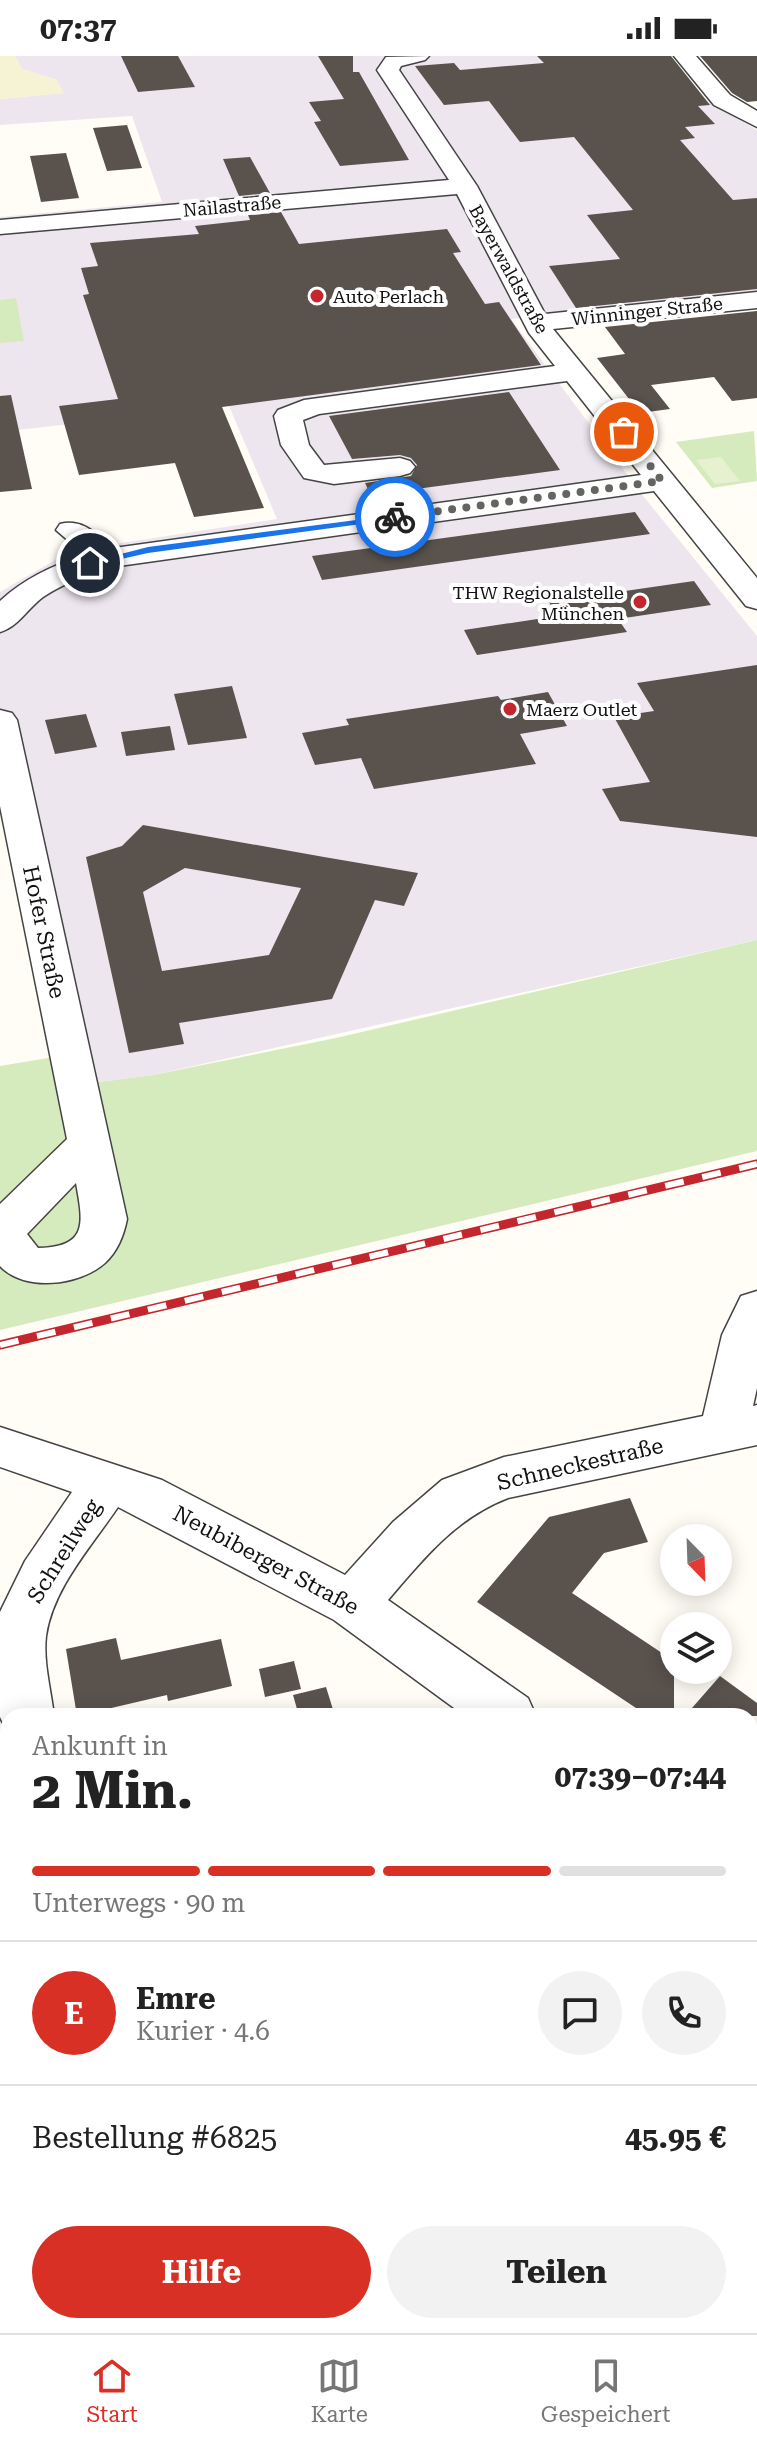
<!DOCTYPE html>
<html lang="de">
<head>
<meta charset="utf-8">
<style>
  :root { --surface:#fff; --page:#f2f2f2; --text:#222; --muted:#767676; --line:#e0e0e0; --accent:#d93025 }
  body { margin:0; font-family:"Roboto Serif",serif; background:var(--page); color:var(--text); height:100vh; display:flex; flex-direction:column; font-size:30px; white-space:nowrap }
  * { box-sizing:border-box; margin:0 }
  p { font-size:26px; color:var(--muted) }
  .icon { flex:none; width:44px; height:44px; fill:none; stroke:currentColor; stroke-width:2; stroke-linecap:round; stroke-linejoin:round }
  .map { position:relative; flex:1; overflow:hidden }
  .drawer { position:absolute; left:0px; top:1652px; width:758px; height:626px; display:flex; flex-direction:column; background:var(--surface); border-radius:24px 24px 0 0; box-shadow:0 4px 20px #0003 }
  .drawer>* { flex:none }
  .needle { width:52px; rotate:157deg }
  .fabs { position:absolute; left:660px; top:1468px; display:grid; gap:16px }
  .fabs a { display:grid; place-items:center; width:72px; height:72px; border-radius:50%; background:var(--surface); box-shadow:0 4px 20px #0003; font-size:40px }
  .pin { position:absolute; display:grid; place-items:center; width:68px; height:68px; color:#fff; margin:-34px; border:4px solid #fff; border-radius:50%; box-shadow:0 2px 8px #0007 }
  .courier { position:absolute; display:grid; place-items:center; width:80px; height:80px; margin:-40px; border:6px solid #1a73e8; border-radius:50%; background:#fff; color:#222; box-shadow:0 2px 10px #0007 }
  .summary em { font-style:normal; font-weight:700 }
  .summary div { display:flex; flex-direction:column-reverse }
  .summary { display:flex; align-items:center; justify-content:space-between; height:136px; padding:0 32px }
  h1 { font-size:52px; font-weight:700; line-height:60px }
  .bar { display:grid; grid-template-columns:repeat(4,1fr); gap:12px 8px; align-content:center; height:96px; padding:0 32px }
  .bar i { height:10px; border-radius:6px; background:var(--line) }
  .bar .current { background:var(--accent) }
  .bar p { grid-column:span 4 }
  .line { display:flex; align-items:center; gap:20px; padding:0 32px; border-top:2px solid var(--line) }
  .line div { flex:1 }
  .round { display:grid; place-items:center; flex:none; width:84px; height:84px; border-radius:42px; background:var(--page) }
  .primary-button { display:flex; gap:16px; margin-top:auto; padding:16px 32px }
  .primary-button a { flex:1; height:92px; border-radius:48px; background:var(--accent); color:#fff; font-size:32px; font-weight:700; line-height:92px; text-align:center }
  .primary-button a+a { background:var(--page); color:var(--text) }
  .status { display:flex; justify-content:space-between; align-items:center; height:56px; padding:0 40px; background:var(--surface); direction:ltr }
  .status svg { height:22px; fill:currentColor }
  .tab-bar { display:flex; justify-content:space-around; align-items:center; height:112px; border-top:2px solid var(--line); background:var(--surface); font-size:22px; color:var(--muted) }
  .tab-bar a { display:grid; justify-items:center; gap:4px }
  .tab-bar .current { color:var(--accent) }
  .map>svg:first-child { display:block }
  .industrial { fill:#eee6ef }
  .farmland { fill:#f6f3d4 }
  .green { fill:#d5ebbd }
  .pitch { fill:#e6f2cf }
  .building { fill:#5a524d; fill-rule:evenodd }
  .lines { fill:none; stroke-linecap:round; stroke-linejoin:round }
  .minor-casing { stroke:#444; stroke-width:3 }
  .minor { fill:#fff; fill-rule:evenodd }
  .rail-casing { stroke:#c4262e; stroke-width:9 }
  .rail { stroke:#fff; stroke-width:6; stroke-dasharray:19; stroke-linecap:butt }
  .route { fill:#1a73e8 }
  .done { stroke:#646461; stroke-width:8; stroke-dasharray:0 14.4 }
  .poi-dot { fill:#c4262e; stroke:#fff; stroke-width:3 }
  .labels { text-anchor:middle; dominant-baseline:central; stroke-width:8; stroke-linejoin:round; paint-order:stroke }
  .far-street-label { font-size:18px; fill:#111; stroke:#fff }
  .far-poi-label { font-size:18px; fill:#111; stroke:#fff; text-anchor:start }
  .street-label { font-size:22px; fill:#111; stroke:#fff }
</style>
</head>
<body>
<div class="status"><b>07:37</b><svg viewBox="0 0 49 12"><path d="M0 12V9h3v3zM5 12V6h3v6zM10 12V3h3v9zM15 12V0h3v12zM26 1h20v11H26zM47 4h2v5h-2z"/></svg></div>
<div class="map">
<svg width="757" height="2277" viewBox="0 0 757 2277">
  <rect width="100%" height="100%" fill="#fffdf5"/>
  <polygon class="industrial" points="15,0 667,0 696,38 757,74 757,237 511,263 640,436 757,580 757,884 153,1019 60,1031 0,730 0,536 55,504 89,492 277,463 229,350 0,376 0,161 162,146 132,60 0,69 0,43 63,37 57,24 22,13"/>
  <polygon class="farmland" points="0,0 15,0 22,13 57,24 64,37 0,43"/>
  <g class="green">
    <polygon points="16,242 24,285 0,287 0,244"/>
    <polygon points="754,375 757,425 712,432 676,386"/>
    <polygon points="757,884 757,1095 0,1274 0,1010 54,1001 61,1031 153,1019 336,982"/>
  </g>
  <polygon class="pitch" points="721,401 740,425 715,428 696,404"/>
  <g class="building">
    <polygon points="121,0 178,0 195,31 138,36"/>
    <polygon points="318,0 353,0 353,16 359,16 409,104 340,110 314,66 321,65 309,46 344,43"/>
    <polygon points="537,0 671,0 710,49 698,50 715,68 685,71 695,82 680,84 733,144 757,142 757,233 576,252 549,210 620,203 587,159 633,154 574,81 520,86 489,45 444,49 415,10 454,7 460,14 544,7"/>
    <polygon points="700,0 757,0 757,45 747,46 732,37"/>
    <polygon points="127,69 142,112 107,115 93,72"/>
    <polygon points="66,97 79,142 41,146 30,100"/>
    <polygon points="250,101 270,137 239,140 223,103"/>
    <polygon points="281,156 299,188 447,173 461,196 453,197 485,248 499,246 541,309 222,351 264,452 194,461 175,407 79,419 59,350 118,343 83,239 89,238 81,212 98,210 90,187 199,178 195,170 250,164 248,159"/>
    <polygon points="757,255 757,342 732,345 714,321 651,329 670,353 640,357 597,302 625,298 605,271"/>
    <polygon points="509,336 560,414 371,439 365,427 411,420 417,409 411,402 400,399 352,403 329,360"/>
    <polygon points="11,339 32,433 0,436 0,340"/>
    <polygon points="635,456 650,478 322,524 312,500"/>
    <polygon points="694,525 711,549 618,563 627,576 477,599 464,574 557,560 549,546"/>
    <polygon points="757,609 757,781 620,765 602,733 650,726 614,661 654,655 637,627"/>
    <polygon points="232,630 247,682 188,689 174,638"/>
    <polygon points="548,636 567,670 520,678 536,708 374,733 361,702 315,709 302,677 349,669 346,663 498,640 501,644"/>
    <polygon points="86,658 97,691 55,698 45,664"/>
    <polygon points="170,670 175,694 126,700 121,676"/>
    <path d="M143,769L324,801L418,817L404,850L375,844L332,943L179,967L184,988L129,997L86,801L122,790ZM185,812L301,832L269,899L162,915L143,836Z"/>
    <polygon points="630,1442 648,1486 604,1497 572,1537 674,1605 674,1660 648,1660 477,1546 549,1461"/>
    <polygon points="116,1582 121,1604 221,1583 232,1630 168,1645 167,1639 77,1660 66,1593"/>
    <polygon points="294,1605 301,1633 265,1641 259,1613"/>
    <polygon points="720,1620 757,1647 757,1660 685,1660"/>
    <polygon points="326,1631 335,1660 299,1660 293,1639"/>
  </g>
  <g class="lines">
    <g class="minor-casing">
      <g id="minor">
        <path d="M429,0L425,4L401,10L399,14L477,130L545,258L757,236V252L553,273L757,522V553L746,550L654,435L112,511C88,518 64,527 43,541C28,552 18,571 0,576V545C25,522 53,509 85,499L56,474L60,468C83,462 97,479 114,492L641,419L567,325L319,358L303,364L309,389L324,409L400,402L410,405L415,411L410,417L400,420L334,428L304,422L281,389L274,360L278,354L304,344L555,310L529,277L457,138L0,178V164L449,124L377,14L386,1Z"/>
        <polygon points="674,0 696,0 730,39 757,55 757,71 714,49"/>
        <path d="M0,654L12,657L17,664L127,1163C124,1179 117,1196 105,1207C79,1230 24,1236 0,1210V1148L67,1083L0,750ZM76,1127C83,1166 89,1191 38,1192L27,1178Z"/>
        <path d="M757,1235V1332L753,1350L757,1349V1389L508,1442C456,1462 424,1502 388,1544L528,1642L536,1660H465L334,1564L118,1451C91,1491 53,1532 46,1580C43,1606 51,1634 54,1660H8V1678L0,1661V1556L25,1505L72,1436L0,1411V1371L162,1424L345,1519L393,1466L442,1424L504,1401L703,1360L722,1279L741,1240Z"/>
        <polygon points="750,1803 757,1806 757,1864 750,1862"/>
      </g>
    </g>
    <use href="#minor" class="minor"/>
    <g class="rail-casing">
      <polyline id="rail" points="0,1289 757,1108"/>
    </g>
    <use href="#rail" class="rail"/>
  </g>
  <polygon class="route" points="395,459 398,463 148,497 90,510 86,507 148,491"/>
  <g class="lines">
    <polyline class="done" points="395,461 662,425 624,376"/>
  </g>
  <g class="poi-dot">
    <circle cx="317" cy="240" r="8"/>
    <circle cx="640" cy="546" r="8"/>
    <circle cx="510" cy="653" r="8"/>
  </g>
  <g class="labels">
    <g class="far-street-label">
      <text transform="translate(232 150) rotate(-5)">Nailastraße</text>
      <text transform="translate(509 213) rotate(61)">Bayerwaldstraße</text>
      <text transform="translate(647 255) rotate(-6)">Winninger Straße</text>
    </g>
    <g class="far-poi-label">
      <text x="333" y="240">Auto Perlach</text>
      <text x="624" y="536" text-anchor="end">THW Regionalstelle<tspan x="624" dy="21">München</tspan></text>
      <text x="526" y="653">Maerz Outlet</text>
    </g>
    <g class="street-label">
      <text transform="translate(44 876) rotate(78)">Hofer Straße</text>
      <text transform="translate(580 1408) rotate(-13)">Schneckestraße</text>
      <text transform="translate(64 1495) rotate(-58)">Schreilweg</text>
      <text transform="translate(266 1504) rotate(28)">Neubiberger Straße</text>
    </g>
  </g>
</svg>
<div class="fabs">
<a><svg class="needle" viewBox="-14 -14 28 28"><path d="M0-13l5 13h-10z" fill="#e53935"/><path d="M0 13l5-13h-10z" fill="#767676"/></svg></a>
<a><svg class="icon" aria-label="layers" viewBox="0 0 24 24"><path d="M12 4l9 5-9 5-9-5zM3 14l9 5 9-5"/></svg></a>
</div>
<div class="pin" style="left:624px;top:376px;background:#ea580c"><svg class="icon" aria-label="bag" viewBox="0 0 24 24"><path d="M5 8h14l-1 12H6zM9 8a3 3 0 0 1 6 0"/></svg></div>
<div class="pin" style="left:90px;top:507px;background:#1f2937"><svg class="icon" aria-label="home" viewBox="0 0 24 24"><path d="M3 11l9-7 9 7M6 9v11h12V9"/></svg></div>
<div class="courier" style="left:395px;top:461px"><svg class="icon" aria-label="bike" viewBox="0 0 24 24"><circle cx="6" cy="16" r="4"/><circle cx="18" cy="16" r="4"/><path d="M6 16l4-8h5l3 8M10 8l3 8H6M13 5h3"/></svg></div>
<section class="drawer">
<div class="summary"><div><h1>2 Min.</h1><p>Ankunft in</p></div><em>07:39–07:44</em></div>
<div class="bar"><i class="current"></i><i class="current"></i><i class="current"></i><i></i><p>Unterwegs · 90 m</p></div>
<div class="line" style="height:144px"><b class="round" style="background:var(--accent);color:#fff">E</b><div><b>Emre</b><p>Kurier · 4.6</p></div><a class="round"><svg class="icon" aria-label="chat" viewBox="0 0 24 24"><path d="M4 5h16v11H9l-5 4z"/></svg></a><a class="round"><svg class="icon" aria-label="phone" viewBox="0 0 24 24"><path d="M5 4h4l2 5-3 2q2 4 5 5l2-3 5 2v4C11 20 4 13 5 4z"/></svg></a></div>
<div class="line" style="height:104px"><div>Bestellung #6825</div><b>45.95 €</b></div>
<div class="primary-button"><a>Hilfe</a><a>Teilen</a></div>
</section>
</div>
<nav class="tab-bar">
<a class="current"><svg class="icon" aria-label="home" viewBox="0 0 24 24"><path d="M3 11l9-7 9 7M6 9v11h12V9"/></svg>Start</a>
<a><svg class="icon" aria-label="map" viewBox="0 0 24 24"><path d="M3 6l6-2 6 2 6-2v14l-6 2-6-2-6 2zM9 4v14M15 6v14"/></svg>Karte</a>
<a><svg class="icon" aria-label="saved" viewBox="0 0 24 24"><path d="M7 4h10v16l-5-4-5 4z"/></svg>Gespeichert</a>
</nav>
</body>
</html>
